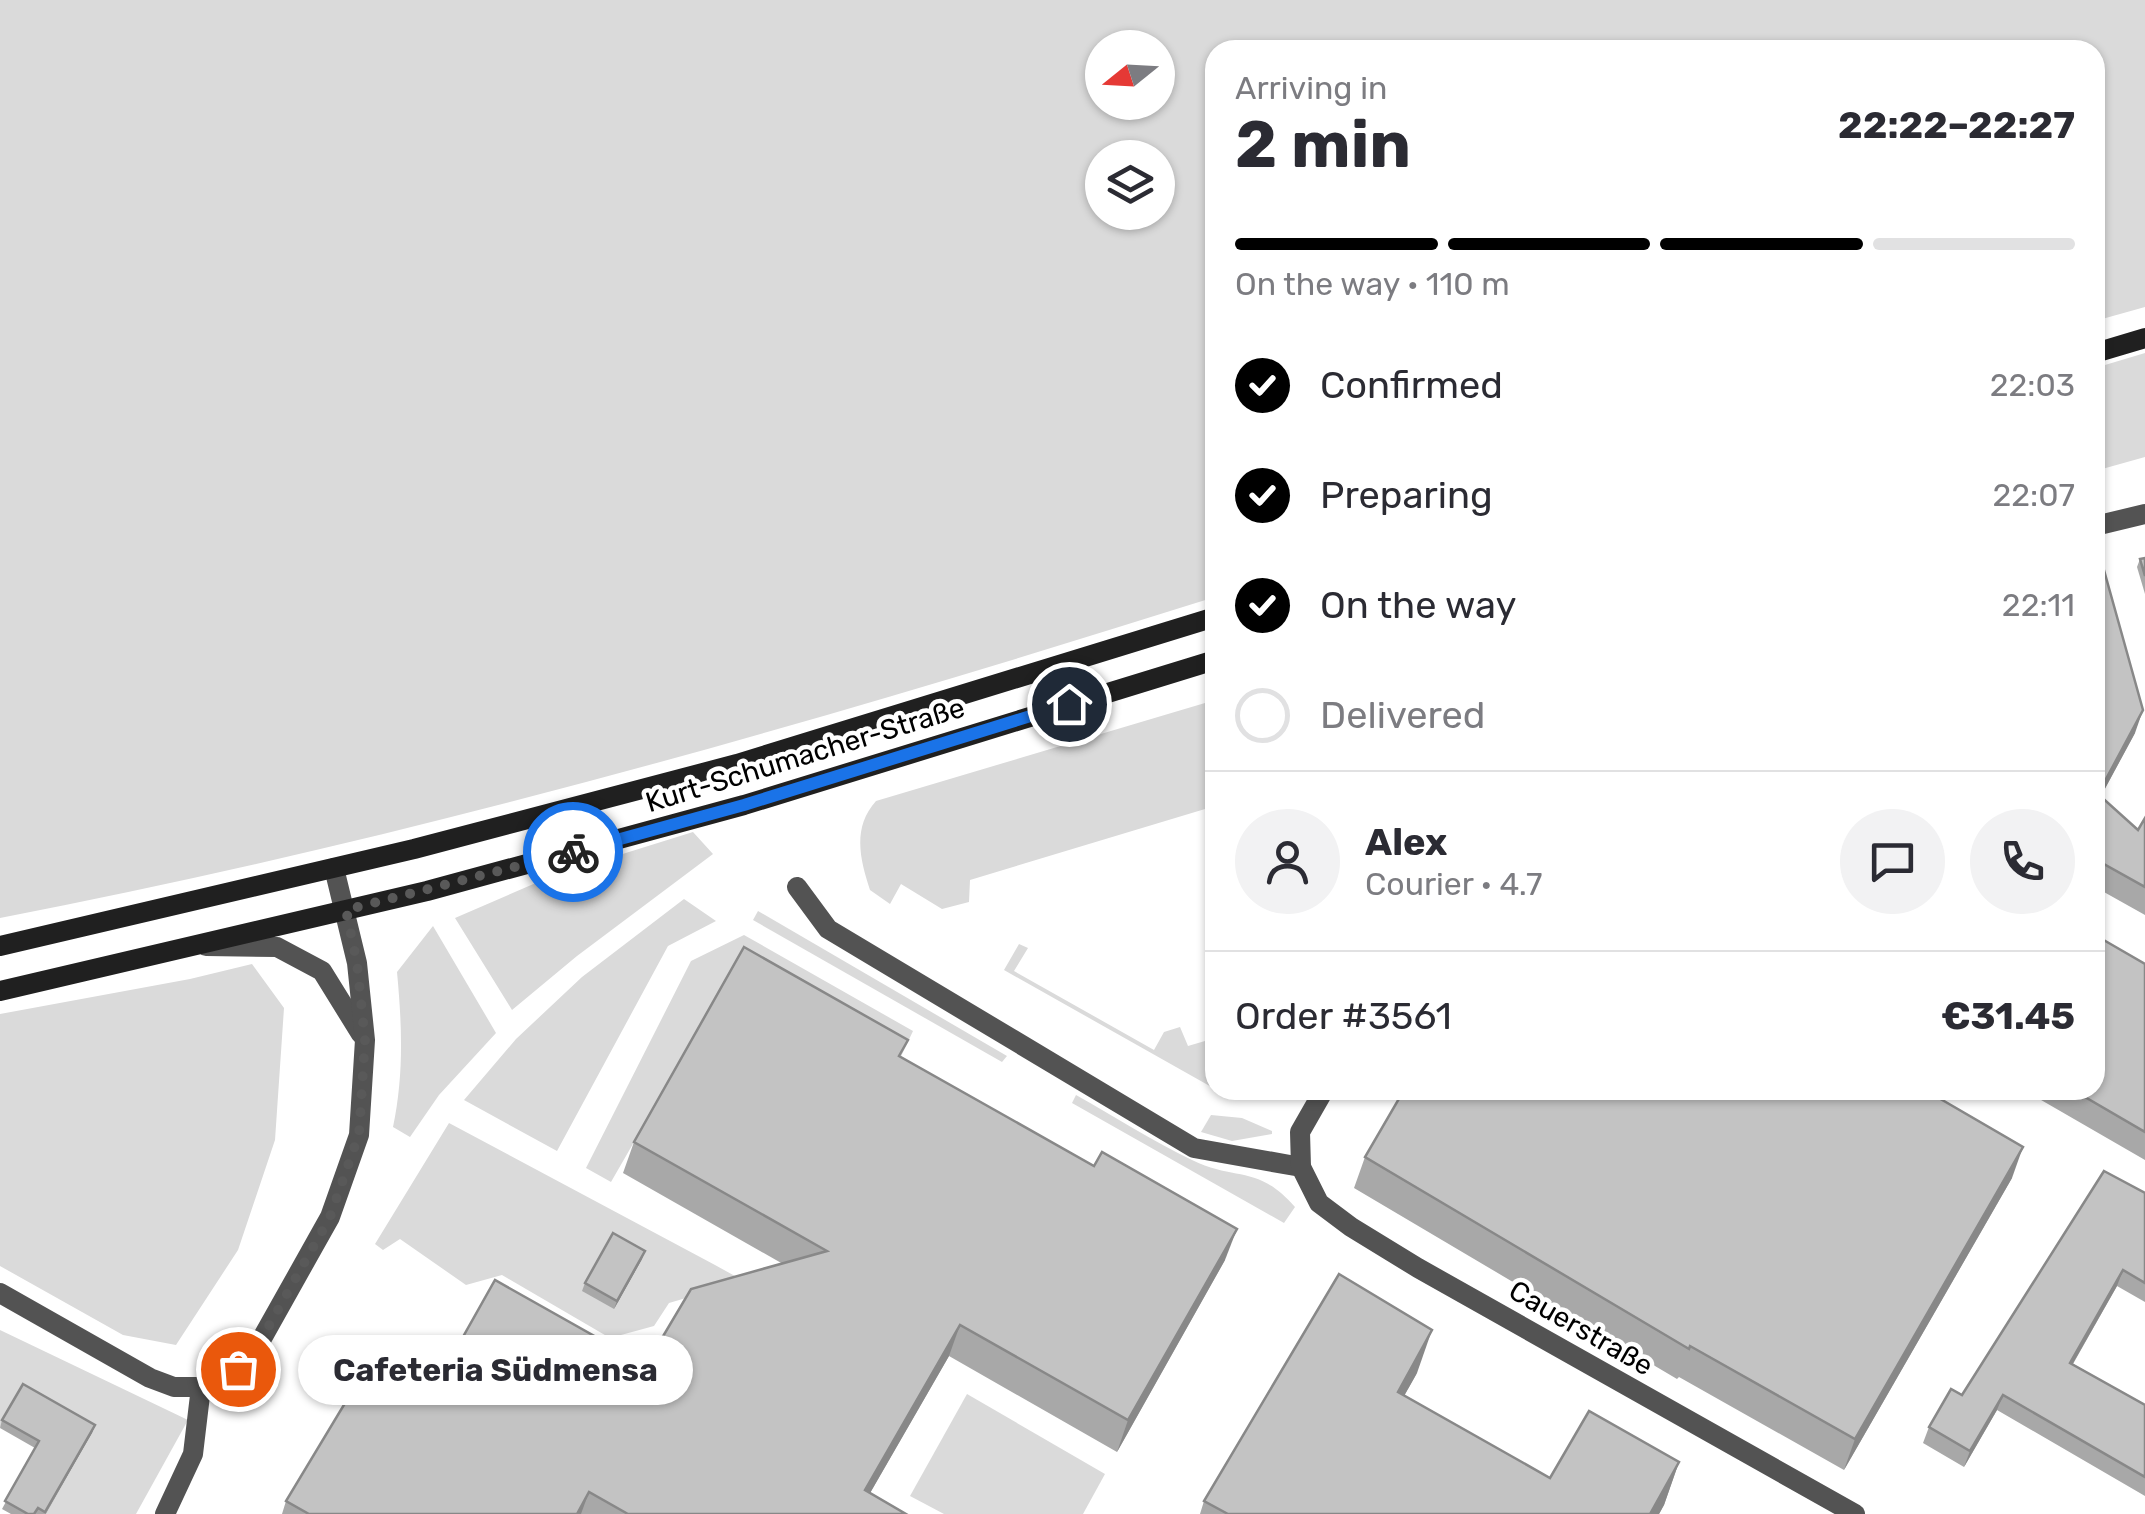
<!DOCTYPE html>
<html lang="en">
<head>
<meta charset="utf-8">
<style>
  :root { --surface:#fff; --page:#f2f2f3; --text:#2b2b33; --muted:#7c7c81; --line:#e1e1e2; --accent:#000 }
  body { margin:0; font-family:Rubik,sans-serif; background:var(--page); color:var(--text); height:100vh; display:flex; flex-direction:column; font-size:38px; white-space:nowrap }
  * { box-sizing:border-box; margin:0 }
  p { font-size:32px; color:var(--muted) }
  .icon { flex:none; width:55px; height:55px; fill:none; stroke:currentColor; stroke-width:2; stroke-linecap:round; stroke-linejoin:round }
  .map { position:relative; flex:1; overflow:hidden }
  .drawer { position:absolute; left:1205px; top:40px; width:900px; height:1060px; display:flex; flex-direction:column; background:var(--surface); border-radius:30px; box-shadow:0 2px 8px #0004 }
  .drawer>* { flex:none }
  .needle { width:65px; rotate:252deg }
  .buttons { position:absolute; left:1085px; top:30px; display:grid; gap:20px }
  .buttons a { display:grid; place-items:center; width:90px; height:90px; border-radius:50%; background:var(--surface); box-shadow:0 2px 8px #0004; font-size:50px }
  .pin { position:absolute; display:grid; place-items:center; width:85px; height:85px; color:#fff; margin:-42px; border:5px solid #fff; border-radius:50%; box-shadow:0 2px 10px #0007 }
  .courier { position:absolute; display:grid; place-items:center; width:100px; height:100px; margin:-50px; border:8px solid #1a73e8; border-radius:50%; background:#fff; color:#222; box-shadow:0 2px 12px #0007 }
  .bubble { position:absolute; height:70px; border-radius:35px; background:var(--surface); box-shadow:0 2px 8px #0004; font-size:32px; font-weight:700; line-height:70px; text-align:center }
  .head em { font-style:normal; font-weight:700 }
  .head div { display:flex; flex-direction:column-reverse }
  .head { display:flex; align-items:center; justify-content:space-between; height:170px; padding:0 30px }
  h1 { font-size:65px; font-weight:700; line-height:75px }
  .bar { display:grid; grid-template-columns:repeat(4,1fr); gap:15px 10px; align-content:center; height:120px; padding:0 30px }
  .bar i { height:12px; border-radius:8px; background:var(--line) }
  .bar .active { background:var(--accent) }
  .bar p { grid-column:span 4 }
  .line { display:flex; align-items:center; gap:25px; padding:0 30px; border-top:2px solid var(--line) }
  .line div { flex:1 }
  .round { display:grid; place-items:center; flex:none; width:105px; height:105px; border-radius:52px; background:var(--page) }
  ol { padding:0 30px; list-style:none }
  li { display:flex; align-items:center; gap:30px; height:110px }
  li p { margin-inline-start:auto }
  li .icon { padding:10px; border-radius:50%; background:var(--accent); color:#fff; stroke-width:4 }
  li:last-child { color:var(--muted) }
  li i { width:55px; height:55px; border:5px solid var(--line); border-radius:50% }
  .map>svg:first-child { display:block }
  .green { fill:#dadada; fill-rule:evenodd }
  .lines { fill:none; stroke-linecap:round; stroke-linejoin:round }
  .minor { stroke:#535353; stroke-width:20 }
  .secondary { stroke:#202020; stroke-width:20 }
  .wall { fill:#a8a8a8 }
  .shaded-wall { fill:#888 }
  .building { fill:#c3c3c3; stroke:#888; stroke-width:2.5 }
  .done { stroke:#595959; stroke-width:10; stroke-dasharray:0 18 }
  .route { stroke:#1a73e8; stroke-width:12 }
  .labels { text-anchor:middle; dominant-baseline:central; stroke-width:9; stroke-linejoin:round; paint-order:stroke }
  .street-label { font-size:28px; fill:#000; stroke:#fff }
</style>
</head>
<body>
<div class="map">
<svg width="2145" height="1514" viewBox="0 0 2145 1514">
  <rect width="100%" height="100%" fill="#fff"/>
  <g class="green">
    <path d="M0,0H2145V307L2095,321V50H1215V597C816,723 411,839 0,918ZM1102,48H1158V102H1102ZM1102,158H1158V212H1102Z"/>
    <polygon points="2145,353 2145,457 2095,471 2095,368"/>
    <path d="M1215,700V806L970,880L969,902L942,909L901,884L890,904L870,890C860,859 852,828 876,801Z"/>
    <polygon points="693,832 713,854 577,956 512,1010 455,918 552,876"/>
    <polygon points="684,899 716,921 668,946 557,1151 464,1100 516,1039 582,977"/>
    <polygon points="758,911 1007,1056 1002,1062 753,920"/>
    <path d="M433,926L496,1033L439,1095L410,1137L393,1127C404,1075 402,1025 397,972Z"/>
    <polygon points="744,935 913,1031 897,1065 732,972 611,1182 586,1168 691,961"/>
    <polygon points="1019,944 1028,948 1014,971 1154,1050 1164,1032 1180,1027 1188,1046 1215,1038 1215,1089 1004,970"/>
    <polygon points="252,964 284,1008 275,1140 238,1250 176,1345 123,1335 0,1266 0,1014 190,979"/>
    <path d="M1076,1095C1115,1117 1153,1141 1192,1160C1238,1182 1257,1164 1295,1207L1284,1223L1072,1103Z"/>
    <polygon points="1211,1115 1242,1118 1272,1131 1272,1134 1232,1141 1201,1132"/>
    <polygon points="449,1123 715,1265 744,1281 669,1303 654,1326 610,1338 502,1275 466,1285 400,1239 383,1250 375,1244"/>
    <polygon points="0,1330 188,1420 136,1514 46,1514 92,1433 0,1427"/>
    <polygon points="410,1340 453,1364 425,1415 382,1390"/>
    <polygon points="967,1394 1105,1474 1083,1514 944,1514 910,1496"/>
  </g>
  <g class="lines">
    <g class="minor">
      <polyline points="2095,526 2145,514"/>
      <polyline points="797,887 828,929 1194,1148 1301,1167"/>
      <polyline points="206,946 277,947 322,971 361,1034"/>
      <polyline points="1324,1090 1300,1132 1301,1167 1319,1203 1351,1227 1418,1268 1855,1514"/>
      <polyline points="0,1293 150,1378 174,1387 201,1387 238,1369 256,1349 330,1217 359,1135 365,1040 357,963 334,868"/>
      <polyline points="165,1514 193,1454 201,1387"/>
    </g>
    <g class="secondary">
      <polyline points="2095,353 2145,338"/>
      <polyline points="0,946 414,849 737,764 1215,617"/>
      <polyline points="0,991 427,891 744,805 1215,660"/>
    </g>
  </g>
  <g class="wall">
    <polygon points="2145,558 2145,594 2137,567 2140,559"/>
    <polygon points="2095,564 2135,733 2101,796 2138,830 2145,818 2145,915 2095,887"/>
    <polygon points="2145,964 2145,1160 2024,1090 2095,1090"/>
    <polygon points="902,1057 1225,1260 1117,1452 949,1356 870,1493 906,1514 282,1514 286,1501 437,1383 646,1365 783,1264 623,1173 634,1142"/>
    <polygon points="1365,1157 2012,1178 1844,1470 1679,1377 1677,1379 1354,1188"/>
    <polygon points="2145,1193 2145,1302 2117,1286 2073,1364 2145,1405 2145,1496 1997,1410 1964,1467 1923,1443 1929,1427 1962,1395"/>
    <polygon points="642,1259 614,1309 582,1291 585,1283"/>
    <polygon points="1417,1373 1404,1396 1550,1478 1679,1462 1664,1505 1659,1514 1200,1514 1204,1501"/>
    <polygon points="2,1420 95,1425 92,1433 46,1514 11,1514 2,1509 35,1448 0,1428"/>
  </g>
  <g class="shaded-wall">
    <polygon points="2143,710 2135,733 2095,807 2098,794"/>
    <polygon points="2023,1147 2012,1178 1844,1470 1855,1439"/>
    <polygon points="1237,1229 1225,1260 1117,1452 1128,1420"/>
    <polygon points="645,1251 642,1259 614,1309 617,1301"/>
    <polygon points="2123,1270 2117,1286 2064,1379 2070,1363"/>
    <polygon points="960,1325 949,1356 858,1514 865,1490"/>
    <polygon points="1432,1330 1417,1373 1382,1435 1398,1392"/>
    <polygon points="2003,1395 1997,1410 1964,1467 1970,1451"/>
    <polygon points="95,1425 92,1433 45,1514"/>
    <polygon points="1679,1462 1664,1505 1659,1514 1650,1514"/>
    <polygon points="589,1492 581,1514 577,1514"/>
  </g>
  <g class="building">
    <polygon points="2145,558 2145,576 2140,559"/>
    <polygon points="2102,563 2143,710 2098,794 2138,830 2145,818 2145,887 2095,859 2095,564"/>
    <polygon points="2095,935 2145,964 2145,1132 2073,1090 2095,1090"/>
    <polygon points="744,947 908,1040 899,1056 1094,1166 1102,1152 1237,1229 1128,1420 960,1325 865,1490 906,1514 628,1514 589,1492 577,1514 309,1514 286,1501 377,1350 437,1383 495,1280 646,1365 691,1289 827,1251 634,1142"/>
    <polygon points="1404,1090 1925,1090 2023,1147 1855,1439 1690,1346 1689,1349 1365,1157"/>
    <polygon points="2104,1171 2145,1193 2145,1283 2123,1270 2070,1363 2145,1405 2145,1477 2003,1395 1970,1451 1929,1427 1951,1389 1962,1395"/>
    <polygon points="613,1233 645,1251 617,1301 585,1283"/>
    <polygon points="1339,1274 1432,1330 1398,1392 1550,1478 1589,1411 1679,1462 1650,1514 1228,1514 1204,1501"/>
    <polygon points="23,1384 95,1425 45,1512 38,1508 34,1514 28,1514 5,1501 39,1441 2,1420"/>
  </g>
  <g class="lines">
    <polyline class="done" points="238,1369 256,1349 330,1217 359,1134 365,1040 357,963 346,910 573,852"/>
    <polyline class="route" points="573,852 744,805 1069,704"/>
  </g>
  <g class="labels">
    <g class="street-label">
      <text transform="translate(805 755) rotate(-17)">Kurt-Schumacher-Straße</text>
      <text transform="translate(1581 1328) rotate(30)">Cauerstraße</text>
    </g>
  </g>
</svg>
<div class="buttons">
<a><svg class="needle" viewBox="-14 -14 28 28"><path d="M0-13l5 13h-10z" fill="#e53935"/><path d="M0 13l5-13h-10z" fill="#7c7c81"/></svg></a>
<a><svg class="icon" aria-label="layers" viewBox="0 0 24 24"><path d="M12 4l9 5-9 5-9-5zM3 14l9 5 9-5"/></svg></a>
</div>
<div class="pin" style="left:238px;top:1369px;background:#ea580c"><svg class="icon" aria-label="bag" viewBox="0 0 24 24"><path d="M5 8h14l-1 12H6zM9 8a3 3 0 0 1 6 0"/></svg></div>
<div class="pin" style="left:1069px;top:704px;background:#1f2937"><svg class="icon" aria-label="home" viewBox="0 0 24 24"><path d="M3 11l9-7 9 7M6 9v11h12V9"/></svg></div>
<div class="courier" style="left:573px;top:852px"><svg class="icon" aria-label="bike" viewBox="0 0 24 24"><circle cx="6" cy="16" r="4"/><circle cx="18" cy="16" r="4"/><path d="M6 16l4-8h5l3 8M10 8l3 8H6M13 5h3"/></svg></div>
<div class="bubble" style="left:298px;top:1335px;width:395px">Cafeteria Südmensa</div>
<section class="drawer">
<div class="head"><div><h1>2 min</h1><p>Arriving in</p></div><em>22:22–22:27</em></div>
<div class="bar"><i class="active"></i><i class="active"></i><i class="active"></i><i></i><p>On the way · 110 m</p></div>
<ol>
<li><svg class="icon" aria-label="check" viewBox="0 0 24 24"><path d="M5 12l5 5 9-10"/></svg>Confirmed<p>22:03</p></li>
<li><svg class="icon" aria-label="check" viewBox="0 0 24 24"><path d="M5 12l5 5 9-10"/></svg>Preparing<p>22:07</p></li>
<li><svg class="icon" aria-label="check" viewBox="0 0 24 24"><path d="M5 12l5 5 9-10"/></svg>On the way<p>22:11</p></li>
<li><i></i>Delivered</li>
</ol>
<div class="line" style="height:180px"><a class="round"><svg class="icon" aria-label="person" viewBox="0 0 24 24"><circle cx="12" cy="8" r="4"/><path d="M4 21q1-7 8-7t8 7"/></svg></a><div><b>Alex</b><p>Courier · 4.7</p></div><a class="round"><svg class="icon" aria-label="chat" viewBox="0 0 24 24"><path d="M4 5h16v11H9l-5 4z"/></svg></a><a class="round"><svg class="icon" aria-label="phone" viewBox="0 0 24 24"><path d="M5 4h4l2 5-3 2q2 4 5 5l2-3 5 2v4C11 20 4 13 5 4z"/></svg></a></div>
<div class="line" style="height:130px"><div>Order #3561</div><b>€31.45</b></div>
</section>
</div>
</body>
</html>
